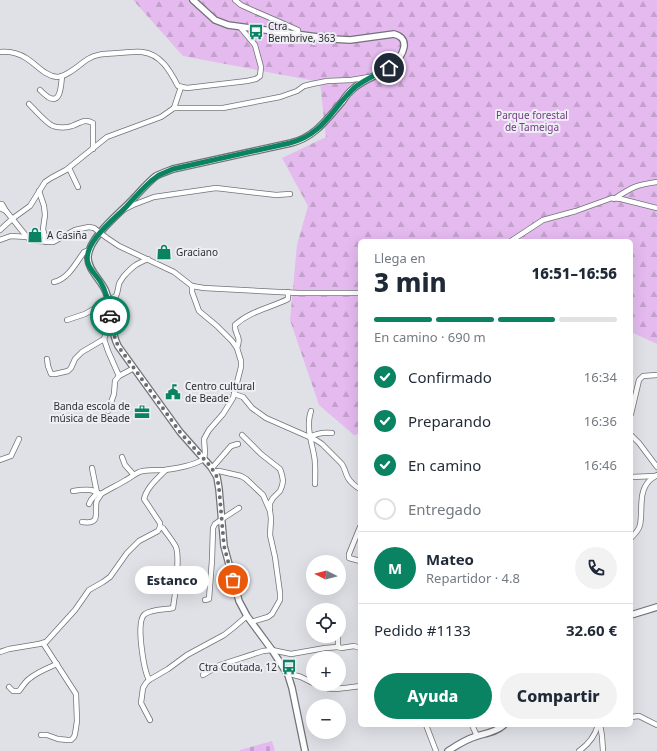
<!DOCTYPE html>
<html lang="es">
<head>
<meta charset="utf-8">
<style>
  :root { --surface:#fff; --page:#f2f2f3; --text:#1f2937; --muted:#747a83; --line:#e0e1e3; --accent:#0a8362 }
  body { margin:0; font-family:"Noto Sans",sans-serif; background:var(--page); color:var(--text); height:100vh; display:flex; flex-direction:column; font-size:15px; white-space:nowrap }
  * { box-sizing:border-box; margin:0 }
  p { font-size:13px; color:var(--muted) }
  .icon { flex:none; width:22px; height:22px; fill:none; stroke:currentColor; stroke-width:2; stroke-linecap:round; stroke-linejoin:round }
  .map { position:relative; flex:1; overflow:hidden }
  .side { position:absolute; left:358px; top:239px; width:275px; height:488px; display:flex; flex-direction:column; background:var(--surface); border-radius:6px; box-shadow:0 4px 16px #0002 }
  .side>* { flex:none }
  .needle { width:26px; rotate:276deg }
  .controls { position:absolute; left:306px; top:555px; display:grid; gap:8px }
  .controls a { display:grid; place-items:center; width:40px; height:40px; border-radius:50%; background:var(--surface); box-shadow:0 4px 16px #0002; font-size:20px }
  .pin { position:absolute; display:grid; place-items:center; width:34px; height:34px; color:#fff; margin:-17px; border:2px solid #fff; border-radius:50%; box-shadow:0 1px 4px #0007 }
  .courier { position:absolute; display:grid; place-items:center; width:40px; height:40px; margin:-20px; border:3px solid #0a8362; border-radius:50%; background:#fff; color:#222; box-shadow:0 1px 5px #0007 }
  .bubble { position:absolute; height:28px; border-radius:14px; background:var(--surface); box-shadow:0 4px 16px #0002; font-size:13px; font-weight:800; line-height:28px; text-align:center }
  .overview em { font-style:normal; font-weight:800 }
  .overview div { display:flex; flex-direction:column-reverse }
  .overview { display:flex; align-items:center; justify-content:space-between; height:68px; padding:0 16px }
  h1 { font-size:26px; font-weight:800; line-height:30px }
  .bar { display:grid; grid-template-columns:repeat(4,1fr); gap:6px 4px; align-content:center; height:48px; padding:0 16px }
  .bar i { height:5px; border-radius:3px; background:var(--line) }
  .bar .active { background:var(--accent) }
  .bar p { grid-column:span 4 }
  .line { display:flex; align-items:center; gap:10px; padding:0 16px; border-top:1px solid var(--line) }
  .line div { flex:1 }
  .round { display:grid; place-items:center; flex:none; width:42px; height:42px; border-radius:21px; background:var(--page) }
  ol { padding:0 16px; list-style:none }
  li { display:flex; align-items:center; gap:12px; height:44px }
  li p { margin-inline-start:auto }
  li .icon { padding:4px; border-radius:50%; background:var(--accent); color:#fff; stroke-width:4 }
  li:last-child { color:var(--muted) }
  li i { width:22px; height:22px; border:2px solid var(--line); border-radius:50% }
  .action { display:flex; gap:8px; margin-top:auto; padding:8px 16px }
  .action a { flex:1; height:46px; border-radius:24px; background:var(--accent); color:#fff; font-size:16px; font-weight:800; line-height:46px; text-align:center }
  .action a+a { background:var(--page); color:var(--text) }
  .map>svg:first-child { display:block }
  .forest { fill:url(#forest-firs) }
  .cemetery { fill:url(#cemetery-stones) }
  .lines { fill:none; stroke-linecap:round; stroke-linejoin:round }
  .minor-casing { stroke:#727379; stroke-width:6 }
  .tertiary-casing { stroke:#727379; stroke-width:8 }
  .minor { stroke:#fff; stroke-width:4.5 }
  .tertiary { stroke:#fff; stroke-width:5.5 }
  .done { stroke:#6c6d71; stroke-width:4; stroke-dasharray:0 7.2 }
  .route { stroke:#0a8362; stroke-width:5 }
  .labels { text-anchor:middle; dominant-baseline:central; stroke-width:4; stroke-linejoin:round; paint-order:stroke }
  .poi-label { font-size:10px; fill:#2e2e31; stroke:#edeef4; text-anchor:start }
  .park-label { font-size:10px; fill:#773987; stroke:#edeef4 }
</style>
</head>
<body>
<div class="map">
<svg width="657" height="751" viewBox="0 0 657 751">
  <defs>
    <pattern id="forest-firs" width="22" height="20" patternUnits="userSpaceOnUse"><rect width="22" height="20" fill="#e4baef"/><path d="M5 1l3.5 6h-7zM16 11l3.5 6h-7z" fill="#c4a0cd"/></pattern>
    <pattern id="cemetery-stones" width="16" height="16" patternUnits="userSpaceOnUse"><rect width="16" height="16" fill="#e4baef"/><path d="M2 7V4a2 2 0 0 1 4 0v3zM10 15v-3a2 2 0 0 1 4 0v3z" fill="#c4a0cd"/></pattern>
  </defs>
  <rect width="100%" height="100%" fill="#e0e1e7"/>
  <polygon class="forest" points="133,0 657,0 657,344 631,332 631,241 360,241 360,434 354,435 319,405 290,320 297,245 308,206 282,158 326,137 320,82 183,56"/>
  <polygon class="cemetery" points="272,741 275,751 239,751 240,750"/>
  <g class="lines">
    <g class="minor-casing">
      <g id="minor">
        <polyline points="235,0 241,5 252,10 298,30 298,35"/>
        <path d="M0,52C9,51 18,53 26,58C36,64 45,76 57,77C67,77 80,64 88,59C98,53 107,54 118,53C126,53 134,51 142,52C161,54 170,71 178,86L187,88L247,81L256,79L260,76L261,67L255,45L240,27"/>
        <path d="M40,90C43,93 45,95 48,97C61,105 61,85 62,76"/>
        <path d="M29,104C34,109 47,124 53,126C58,128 67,128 72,126C81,123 84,118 93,123V149"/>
        <polyline points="174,108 223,108 280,97 297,91 304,86 312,84 327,81 351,80 369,77"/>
        <polyline points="69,168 78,187"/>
        <polyline points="39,191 44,206 45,215 43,229 46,242"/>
        <path d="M614,199C632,187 636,185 657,182"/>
        <polyline points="0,204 2,204 6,211"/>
        <polyline points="0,208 6,211 27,237 31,240 38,241 53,242 75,230 89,227 94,228 107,238 119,246 174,272 192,286 204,288 299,293 360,293"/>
        <polyline points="123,210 133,205 154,197 216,188 276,195 290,194"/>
        <polyline points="0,230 12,219 30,206 45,182 51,178 66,170 107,137 161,117 174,108 181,87"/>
        <polyline points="0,240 11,236 27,237"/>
        <polyline points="511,241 543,220 576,211 612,198 621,199 657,208"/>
        <path d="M54,282C68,279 76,263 84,252L89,250"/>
        <path d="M67,320L85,314L116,296C118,292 118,288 119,284C120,281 122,279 124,276C133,266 136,264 148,259"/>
        <polyline points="104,339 108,351 119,376 115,381 114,394 108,411"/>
        <path d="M237,348C242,335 234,335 235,325C250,311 270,308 288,299V292"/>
        <polyline points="47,359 48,366 51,374 55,374 68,371 71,368 75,359 82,352 104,339 108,328 111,324"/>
        <polyline points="119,376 134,368"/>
        <path d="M234,394L243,397L252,408L266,418L316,440L322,444L341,463C345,467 345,473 348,478C351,483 355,486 360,489"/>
        <path d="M311,411C306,426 311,440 314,455C316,465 315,475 315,484"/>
        <polyline points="631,414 639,380 643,376 657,375"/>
        <polyline points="242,435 261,454 280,469 282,475 283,481 282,486 280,491 273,498 270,503 270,509"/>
        <polyline points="631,435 639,443 657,467"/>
        <path d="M310,437C317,433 323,432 332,433"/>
        <polyline points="122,457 125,465 133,474"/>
        <polyline points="0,460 11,456 19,439"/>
        <polyline points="212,468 231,446 238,444"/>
        <polyline points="214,472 219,471 241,476 246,479 263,495 270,511 271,519 270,535 275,557 280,593 280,600 272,614 268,617 251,622"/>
        <polyline points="631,477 655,476"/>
        <path d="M73,491C79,490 85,489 91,490C95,491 97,493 101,494C109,489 118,485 126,480C132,477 136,472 143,471C150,470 157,470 165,470C178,468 192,466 204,459L205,453L204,439L209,430L223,414L233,398L241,367V361L237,348L232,341L217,326L199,311L192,292V286"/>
        <polyline points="89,504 91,500 97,493 92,468"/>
        <path d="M82,522C103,525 93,511 97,500C98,499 101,495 101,494"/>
        <polyline points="360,527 349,554 349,558 360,561"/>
        <path d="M631,538C635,534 639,530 640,525C643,510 638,493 649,481C651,479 654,477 657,475"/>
        <polyline points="205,600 209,599 212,560 213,528 215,524 222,519 239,508"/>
        <polyline points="338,647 341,648 354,646 360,648"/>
        <path d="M0,652L9,649L39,644L46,642L75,610L89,590L103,582L110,577L127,553L139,541L158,531L160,527V523L144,499C147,487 158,478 166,470"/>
        <polyline points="287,673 301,677 313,683"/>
        <polyline points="203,675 220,665 263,651 272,650 291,654 325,648 338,647 338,636"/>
        <path d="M149,680C144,670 135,621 145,614C153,609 164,610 173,608C175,596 180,558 176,547C173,541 167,534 163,528L160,527"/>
        <path d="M315,684C330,692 344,688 360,686"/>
        <path d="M9,687L13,691H19C22,687 25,682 29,679C37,672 48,668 57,664"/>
        <polyline points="631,717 639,716 657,725"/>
        <polyline points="150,720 141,703 143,688 146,683 149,680 168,669 187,655 224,635 233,628 247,616"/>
        <polyline points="426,725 436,751"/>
        <polyline points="472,725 477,736"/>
        <polyline points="600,725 602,736 603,751"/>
        <polyline points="41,735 47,735 58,739 68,740 71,740 74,737 75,734 77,721 76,694 43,643"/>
        <path d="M579,751C589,744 595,736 598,725"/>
      </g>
    </g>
    <g class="tertiary-casing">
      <g id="tertiary">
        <path d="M193,0L215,20L228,25L333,39L350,40L394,34C401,36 405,39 404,47C399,71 370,74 354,88C349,92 345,97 342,102C326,120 315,137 291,143L173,169C168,171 162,173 156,176C147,183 140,192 132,200C119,214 89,237 88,257C87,269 102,281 106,292C113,309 109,329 118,346L180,432L211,467L217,477L219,489L224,546L239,601L247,616L272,650L288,675L292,688L305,751"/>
        <polyline points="631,615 657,607"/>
        <path d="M448,751C457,745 467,739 477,736C487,733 496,732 504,725"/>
      </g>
    </g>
    <use href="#minor" class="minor"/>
    <use href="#tertiary" class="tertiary"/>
  </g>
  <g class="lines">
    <polyline class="done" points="110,316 114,335 118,346 180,432 211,467 217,477 219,488 224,546 233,580"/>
    <path class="route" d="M110,316C109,303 107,292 100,281C96,275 90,270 88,263C82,244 114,219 126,207C134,198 142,189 151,181L159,175L173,169L290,143C322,135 331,111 352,90C360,81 378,74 389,68"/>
  </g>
  <defs>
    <g id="bus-bare" transform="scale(1.2)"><path d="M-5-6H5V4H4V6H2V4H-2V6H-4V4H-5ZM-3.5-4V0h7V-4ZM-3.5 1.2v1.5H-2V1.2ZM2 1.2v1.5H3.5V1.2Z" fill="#0a8362" stroke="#edeef4" stroke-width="2.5" paint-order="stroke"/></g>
    <g id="shop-bare" transform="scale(1.2)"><path d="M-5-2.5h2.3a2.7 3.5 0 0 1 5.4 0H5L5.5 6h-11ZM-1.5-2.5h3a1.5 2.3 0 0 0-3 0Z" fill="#0a8362" stroke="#edeef4" stroke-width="2.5" paint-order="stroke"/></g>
    <g id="civic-bare" transform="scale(1.2)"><path d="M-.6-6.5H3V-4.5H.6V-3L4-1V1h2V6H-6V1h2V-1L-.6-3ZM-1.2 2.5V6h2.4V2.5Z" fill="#0a8362" stroke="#edeef4" stroke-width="2.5" paint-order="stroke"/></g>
    <g id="office-bare" transform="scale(1.2)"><path d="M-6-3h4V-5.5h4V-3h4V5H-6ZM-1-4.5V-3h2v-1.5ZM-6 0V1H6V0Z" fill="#0a8362" stroke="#edeef4" stroke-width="2.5" paint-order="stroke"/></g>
  </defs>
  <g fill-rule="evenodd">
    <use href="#bus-bare" x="256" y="32"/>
    <use href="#shop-bare" x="35" y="235"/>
    <use href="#shop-bare" x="164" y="252"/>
    <use href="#civic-bare" x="173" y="392"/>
    <use href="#office-bare" x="142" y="412"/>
    <use href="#bus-bare" x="289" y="667"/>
  </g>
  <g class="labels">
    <g class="poi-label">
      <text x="268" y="26">Ctra<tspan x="268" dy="12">Bembrive, 363</tspan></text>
      <text x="47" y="235">A Casiña</text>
      <text x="176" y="252">Graciano</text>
      <text x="185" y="386">Centro cultural<tspan x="185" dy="12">de Beade</tspan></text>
      <text x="130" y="406" text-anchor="end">Banda escola de<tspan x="130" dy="12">música de Beade</tspan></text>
      <text x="277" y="667" text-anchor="end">Ctra Coutada, 12</text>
    </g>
    <g class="park-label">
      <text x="532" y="115">Parque forestal<tspan x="532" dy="12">de Tameiga</tspan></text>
    </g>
  </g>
</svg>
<div class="controls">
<a><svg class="needle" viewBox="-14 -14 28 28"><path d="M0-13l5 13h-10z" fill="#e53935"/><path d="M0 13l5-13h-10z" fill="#747a83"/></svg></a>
<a><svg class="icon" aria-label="locate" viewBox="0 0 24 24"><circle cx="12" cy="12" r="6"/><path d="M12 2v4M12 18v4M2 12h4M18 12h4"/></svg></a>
<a>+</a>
<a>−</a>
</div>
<div class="pin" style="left:233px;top:580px;background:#ea580c"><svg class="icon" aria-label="bag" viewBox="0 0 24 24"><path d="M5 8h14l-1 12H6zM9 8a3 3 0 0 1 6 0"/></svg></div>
<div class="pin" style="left:389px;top:68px;background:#1f2937"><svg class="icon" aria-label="home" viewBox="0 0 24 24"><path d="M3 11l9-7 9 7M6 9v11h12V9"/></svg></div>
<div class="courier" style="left:110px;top:316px"><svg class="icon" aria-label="car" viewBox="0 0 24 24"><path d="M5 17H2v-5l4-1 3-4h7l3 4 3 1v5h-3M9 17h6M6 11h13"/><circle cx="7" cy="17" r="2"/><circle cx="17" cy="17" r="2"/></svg></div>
<div class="bubble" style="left:135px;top:566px;width:74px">Estanco</div>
<section class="side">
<div class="overview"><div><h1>3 min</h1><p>Llega en</p></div><em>16:51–16:56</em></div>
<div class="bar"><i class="active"></i><i class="active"></i><i class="active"></i><i></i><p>En camino · 690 m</p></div>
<ol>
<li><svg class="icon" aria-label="check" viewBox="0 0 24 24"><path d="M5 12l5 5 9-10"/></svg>Confirmado<p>16:34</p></li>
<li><svg class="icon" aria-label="check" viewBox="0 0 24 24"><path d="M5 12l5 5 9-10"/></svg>Preparando<p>16:36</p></li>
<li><svg class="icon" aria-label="check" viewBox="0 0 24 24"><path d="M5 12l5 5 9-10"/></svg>En camino<p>16:46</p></li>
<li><i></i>Entregado</li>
</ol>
<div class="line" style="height:72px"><b class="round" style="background:var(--accent);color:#fff">M</b><div><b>Mateo</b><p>Repartidor · 4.8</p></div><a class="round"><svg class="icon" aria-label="phone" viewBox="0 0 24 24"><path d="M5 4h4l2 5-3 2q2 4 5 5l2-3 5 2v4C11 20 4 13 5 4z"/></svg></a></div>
<div class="line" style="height:52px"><div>Pedido #1133</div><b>32.60 €</b></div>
<div class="action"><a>Ayuda</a><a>Compartir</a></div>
</section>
</div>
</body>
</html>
